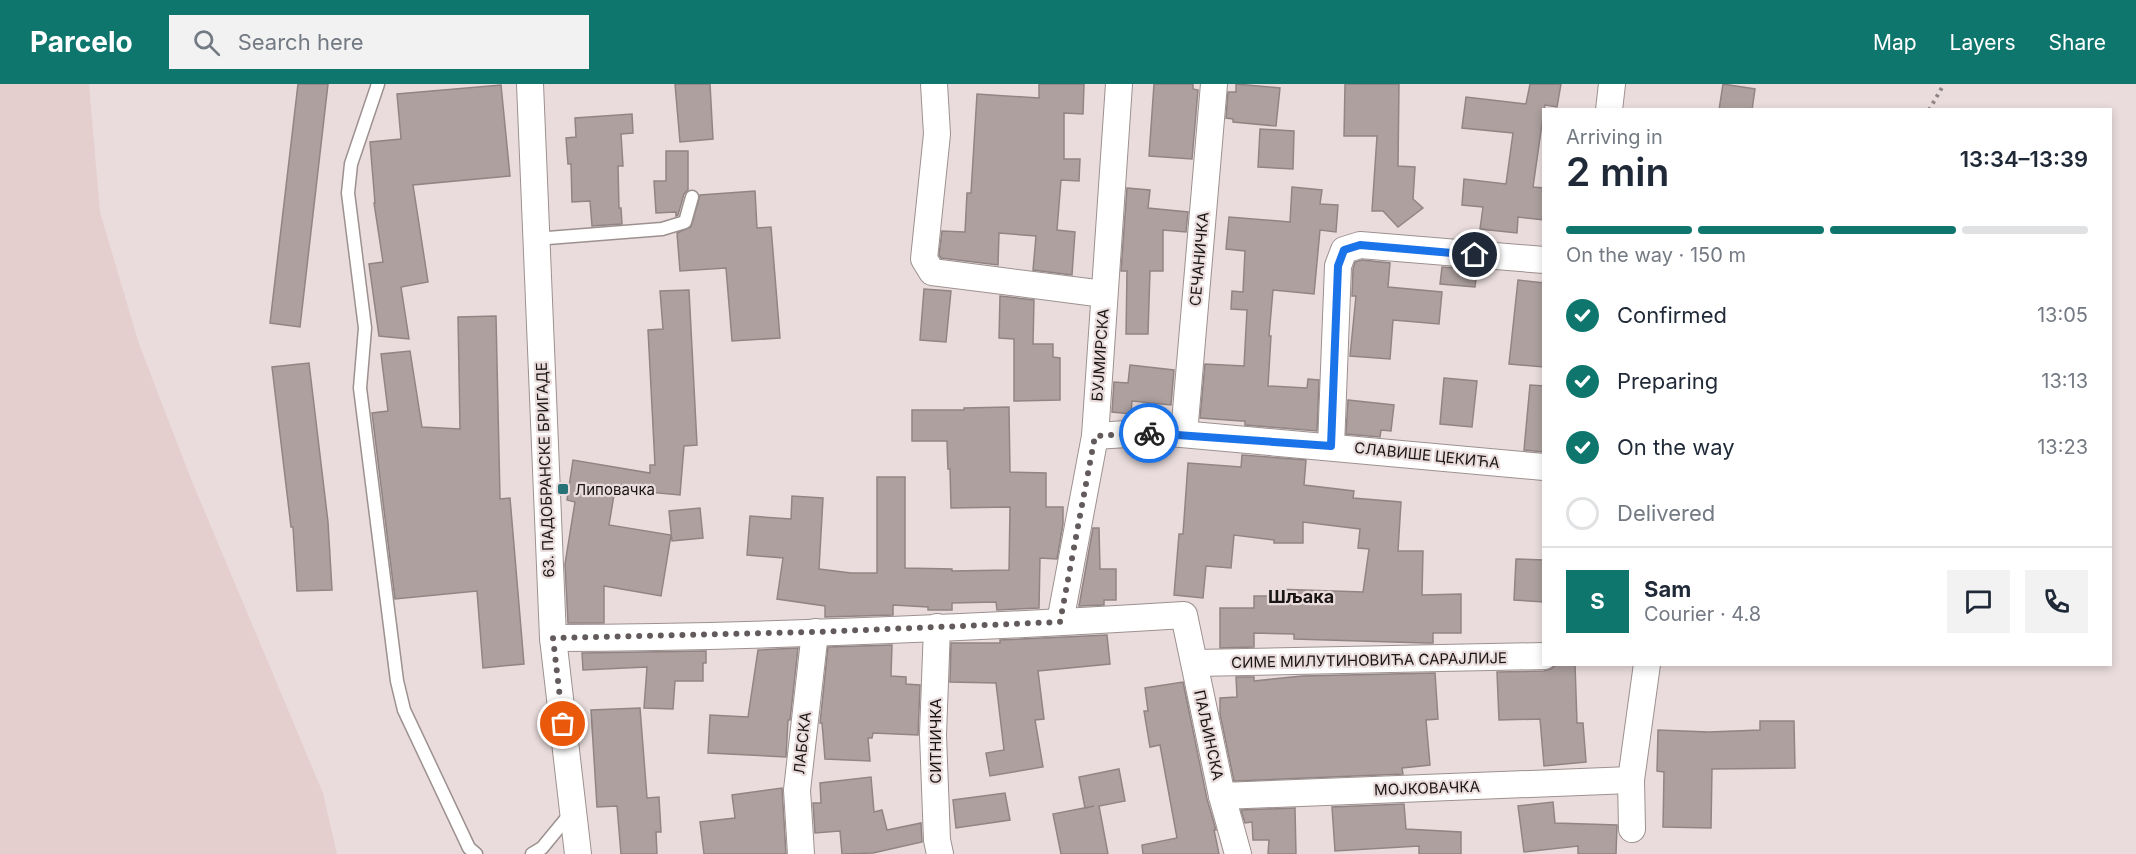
<!DOCTYPE html>
<html lang="en">
<head>
<meta charset="utf-8">
<style>
  :root { --surface:#fff; --page:#f2f2f3; --text:#1f2937; --muted:#747a83; --line:#e0e1e3; --accent:#0f766e }
  body { margin:0; font-family:Inter,sans-serif; background:var(--page); color:var(--text); height:100vh; display:flex; flex-direction:column; font-size:22px; white-space:nowrap }
  * { box-sizing:border-box; margin:0 }
  p { font-size:20px; color:var(--muted) }
  .icon { flex:none; width:33px; height:33px; fill:none; stroke:currentColor; stroke-width:2; stroke-linecap:round; stroke-linejoin:round }
  .map { position:relative; flex:1; overflow:hidden }
  .sheet { position:absolute; left:1542px; top:24px; width:570px; height:558px; display:flex; flex-direction:column; background:var(--surface); border-radius:0px; box-shadow:0 3px 9px #0003 }
  .sheet>* { flex:none }
  .pin { position:absolute; display:grid; place-items:center; width:51px; height:51px; color:#fff; margin:-26px; border:3px solid #fff; border-radius:50%; box-shadow:0 2px 6px #0007 }
  .courier { position:absolute; display:grid; place-items:center; width:60px; height:60px; margin:-30px; border:4px solid #1a73e8; border-radius:50%; background:#fff; color:#222; box-shadow:0 2px 8px #0007 }
  .head em { font-style:normal; font-weight:600 }
  .head div { display:flex; flex-direction:column-reverse }
  .head { display:flex; align-items:center; justify-content:space-between; height:102px; padding:0 24px }
  h1 { font-size:39px; font-weight:600; line-height:45px }
  .bar { display:grid; grid-template-columns:repeat(4,1fr); gap:9px 6px; align-content:center; height:72px; padding:0 24px }
  .bar i { height:8px; border-radius:4px; background:var(--line) }
  .bar .active { background:var(--accent) }
  .bar p { grid-column:span 4 }
  .line { display:flex; align-items:center; gap:15px; padding:0 24px; border-top:2px solid var(--line) }
  .line div { flex:1 }
  .round { display:grid; place-items:center; flex:none; width:63px; height:63px; border-radius:0px; background:var(--page) }
  ol { padding:0 24px; list-style:none }
  li { display:flex; align-items:center; gap:18px; height:66px }
  li p { margin-inline-start:auto }
  li .icon { padding:6px; border-radius:50%; background:var(--accent); color:#fff; stroke-width:4 }
  li:last-child { color:var(--muted) }
  li i { width:33px; height:33px; border:3px solid var(--line); border-radius:50% }
  header { display:flex; align-items:center; gap:36px; box-sizing:border-box; height:84px; padding:0 30px; background:var(--accent); color:#fff }
  header strong { font-size:28px }
  nav { display:flex; gap:33px; margin-inline-start:auto; font-size:21px }
  .search { width:420px; height:54px; background:var(--page); display:flex; align-items:center; gap:15px; box-sizing:border-box; padding:0 21px; border-radius:0px; color:var(--muted); font-size:22px }
  .map>svg:first-child { display:block }
  .built { fill:#e5cfce }
  .building { fill:#ada09f; stroke:#918584; stroke-width:1.5 }
  .lines { fill:none; stroke-linecap:round; stroke-linejoin:round }
  .service-casing { stroke:#9d9190; stroke-width:15 }
  .minor-casing { stroke:#9d9190; stroke-width:28 }
  .path { stroke:#8f8585; stroke-width:4; stroke-dasharray:3 4.5; stroke-linecap:butt }
  .service { stroke:#fff; stroke-width:12 }
  .minor { stroke:#fff; stroke-width:26 }
  .done { stroke:#635b5b; stroke-width:6; stroke-dasharray:0 10.8 }
  .route { stroke:#1a73e8; stroke-width:8 }
  .poi-dot { fill:#277276; stroke:#eadcdc; stroke-width:2 }
  .labels { text-anchor:middle; dominant-baseline:central; stroke-width:4.5; stroke-linejoin:round; paint-order:stroke }
  .street-label { font-size:15px; fill:#1b1616; stroke:#eadcdc }
  .poi-label { font-size:15px; fill:#1b1616; stroke:#eadcdc; text-anchor:start }
  .quarter-label { font-size:18px; font-weight:bold; fill:#1b1616; stroke:#eadcdc }
</style>
</head>
<body>
<header>
<strong>Parcelo</strong>
<div class="search"><svg class="icon" aria-label="search" viewBox="0 0 24 24"><circle cx="10" cy="10" r="6"/><path d="M15 15l6 6"/></svg>Search here</div>
<nav><a>Map</a><a>Layers</a><a>Share</a></nav>
</header>
<div class="map">
<svg width="2136" height="770" viewBox="0 0 2136 770">
  <rect width="100%" height="100%" fill="#eadcdc"/>
  <polygon class="built" points="0,0 89,0 100,128 139,260 191,395 323,709 337,770 0,770"/>
  <g class="building">
    <polygon points="298,0 328,0 300,243 270,239"/>
    <polygon points="675,0 710,0 713,55 680,58"/>
    <polygon points="1039,0 1084,0 1083,30 1064,29 1064,75 1080,75 1079,97 1061,96 1057,146 1075,148 1072,191 1033,186 1036,152 999,149 998,181 941,174 939,171 942,147 965,148 967,109 971,109 977,10 1039,14"/>
    <polygon points="1154,0 1193,0 1193,5 1198,6 1192,75 1149,72"/>
    <polygon points="1236,0 1280,4 1276,42 1233,38 1233,35 1226,34 1228,8 1236,8"/>
    <polygon points="1345,0 1399,0 1398,82 1415,83 1413,115 1423,124 1398,143 1383,127 1372,127 1377,52 1344,52"/>
    <polygon points="1530,0 1561,0 1557,23 1545,21 1544,26 1533,103 1544,104 1544,136 1518,133 1517,149 1480,145 1483,123 1462,121 1464,95 1506,100 1513,49 1462,44 1466,13 1526,20"/>
    <polygon points="1723,0 1755,5 1752,26 1719,26"/>
    <polygon points="501,1 510,92 413,101 428,198 401,203 409,255 379,252 369,180 383,178 374,119 375,119 370,58 401,55 397,10"/>
    <polygon points="632,30 633,49 621,50 623,82 618,82 619,124 621,124 622,140 592,142 590,117 572,118 571,80 568,80 566,54 576,53 575,34"/>
    <polygon points="1260,45 1294,47 1293,85 1258,83"/>
    <polygon points="666,67 688,67 688,106 684,110 678,131 676,132 676,128 656,129 654,97 666,97"/>
    <polygon points="1292,103 1322,106 1320,120 1338,121 1336,148 1320,146 1314,210 1273,206 1269,252 1271,252 1268,302 1307,304 1308,295 1319,296 1317,347 1245,341 1245,337 1241,337 1200,334 1205,280 1244,282 1247,226 1231,225 1232,207 1243,208 1245,167 1226,165 1229,133 1290,138"/>
    <polygon points="1127,104 1150,106 1148,124 1188,128 1186,148 1163,146 1163,187 1150,187 1148,250 1126,250 1127,187 1121,187"/>
    <polygon points="755,107 757,144 771,143 780,254 732,257 726,184 680,187 677,149 691,143 700,111"/>
    <polygon points="1362,176 1390,179 1388,203 1442,208 1439,240 1393,236 1390,275 1350,272 1356,212 1352,212 1353,185 1355,178"/>
    <polygon points="1442,183 1477,186 1475,203 1440,200"/>
    <polygon points="1518,196 1544,199 1544,283 1509,280"/>
    <polygon points="924,205 951,207 946,258 920,256"/>
    <polygon points="689,206 697,361 684,362 680,411 615,405 609,441 671,451 661,512 604,502 604,539 568,539 565,480 575,418 567,416 573,376 650,389 650,381 655,381 648,246 663,245 660,207"/>
    <polygon points="1000,212 1034,216 1033,260 1053,260 1053,273 1060,274 1060,316 1014,317 1014,255 999,254"/>
    <polygon points="496,232 500,415 510,414 524,580 483,584 477,507 395,515 372,329 388,327 381,270 410,267 422,343 460,345 458,233"/>
    <polygon points="309,279 328,438 332,506 297,507 293,443 291,443 272,283"/>
    <polygon points="1130,281 1174,286 1171,321 1132,317 1131,330 1112,328 1114,298 1128,299"/>
    <polygon points="1444,294 1477,297 1472,343 1440,340"/>
    <polygon points="1530,301 1544,302 1544,368 1524,366"/>
    <polygon points="1348,316 1394,321 1391,347 1381,346 1380,353 1346,350"/>
    <polygon points="1009,323 1010,388 1046,389 1046,423 1063,423 1063,440 1057,475 1040,474 1039,524 997,526 996,518 952,519 952,526 928,526 928,523 893,521 893,531 825,533 825,522 777,515 783,474 747,471 750,432 791,435 792,412 823,414 819,485 851,489 877,489 877,393 905,393 905,484 952,485 952,487 1009,486 1010,423 951,424 950,385 948,385 947,357 912,357 912,326 964,326 964,324"/>
    <polygon points="1242,371 1306,376 1304,401 1354,407 1353,414 1401,418 1398,467 1423,467 1422,511 1461,510 1461,549 1433,549 1433,559 1426,559 1294,555 1294,550 1254,549 1254,563 1220,564 1220,524 1254,524 1254,512 1275,512 1275,505 1363,508 1369,465 1358,464 1360,445 1303,438 1303,459 1274,459 1274,456 1234,451 1231,484 1206,482 1203,514 1174,511 1179,450 1183,450 1188,379 1241,383"/>
    <polygon points="700,424 703,454 672,457 669,427"/>
    <polygon points="1093,444 1099,444 1100,485 1116,485 1116,516 1104,516 1104,521 1079,522"/>
    <polygon points="1516,475 1544,476 1544,518 1514,516"/>
    <polygon points="1107,551 1110,580 1038,587 1044,635 1035,636 1043,683 990,692 986,669 1004,666 996,599 950,598 951,559 1000,559 1000,556"/>
    <polygon points="892,561 891,592 906,593 906,600 920,601 918,651 873,649 872,654 868,654 870,677 825,675 822,639 820,639 828,563"/>
    <polygon points="798,564 790,636 788,636 786,673 708,669 710,631 748,633 758,566"/>
    <polygon points="706,567 706,579 703,579 703,597 675,597 673,625 644,624 647,583 583,586 582,569"/>
    <polygon points="1575,580 1577,639 1583,639 1586,678 1544,682 1540,635 1499,636 1497,588 1544,587 1551,585 1556,581"/>
    <polygon points="1435,589 1438,635 1426,636 1430,681 1402,684 1403,690 1234,697 1220,630 1220,614 1237,613 1236,593 1254,593 1254,597 1302,592"/>
    <polygon points="1183,598 1207,715 1216,746 1214,746 1219,770 1143,770 1142,761 1177,754 1160,661 1150,663 1144,627 1148,627 1145,604"/>
    <polygon points="640,624 647,714 659,713 661,748 656,748 657,770 621,770 617,722 597,723 591,626"/>
    <polygon points="1760,637 1794,637 1795,684 1712,685 1711,744 1663,743 1664,688 1657,687 1658,646 1709,648 1760,646"/>
    <polygon points="1119,685 1125,717 1099,722 1108,770 1061,770 1053,730 1094,722 1085,724 1079,693"/>
    <polygon points="871,693 874,728 882,726 887,746 921,739 922,758 873,769 842,770 840,747 815,749 813,719 821,719 820,699"/>
    <polygon points="782,704 786,770 704,770 700,738 735,734 732,711"/>
    <polygon points="1005,709 1010,736 956,744 953,716"/>
    <polygon points="1553,718 1555,739 1617,741 1616,770 1578,770 1578,762 1524,768 1518,722"/>
    <polygon points="1404,720 1406,745 1461,748 1461,770 1419,770 1419,762 1335,767 1332,723"/>
    <polygon points="1295,724 1296,770 1268,770 1269,756 1253,756 1252,738 1245,739 1241,726"/>
  </g>
  <g class="lines">
    <g class="service-casing">
      <g id="service">
        <polyline points="378,0 351,80 348,109 365,244 360,304 397,597 404,626 469,764 476,770"/>
        <polyline points="535,155 662,145 685,138 692,113"/>
        <polyline points="532,770 542,764 570,730"/>
      </g>
    </g>
    <g class="minor-casing">
      <g id="minor">
        <polyline points="530,0 553,554 578,770"/>
        <polyline points="934,0 937,50 924,175 932,188 1104,210"/>
        <polyline points="1609,26 1612,0"/>
        <polyline points="1184,350 1214,0"/>
        <polyline points="1095,352 1159,348 1544,383"/>
        <polyline points="1331,362 1338,182 1344,166 1360,161 1544,176"/>
        <polyline points="1060,538 1095,352 1119,0"/>
        <polyline points="937,543 933,651 937,756 940,770"/>
        <path d="M553,554C763,553 974,544 1184,531L1222,712L1238,770"/>
        <polyline points="1195,579 1544,572"/>
        <polyline points="1222,712 1631,696"/>
        <polyline points="1632,745 1631,696 1647,580"/>
        <polyline points="801,770 797,706 815,548"/>
      </g>
    </g>
    <polyline class="path" points="1929,26 1944,0"/>
    <use href="#service" class="service"/>
    <use href="#minor" class="minor"/>
  </g>
  <g class="lines">
    <polyline class="done" points="563,640 553,554 815,548 1060,538 1095,352 1149,349"/>
    <polyline class="route" points="1149,349 1331,362 1338,182 1344,166 1360,161 1475,171"/>
  </g>
  <rect class="poi-dot" x="557" y="399" width="12" height="12" rx="3"/>
  <g class="labels">
    <g class="street-label">
      <text transform="translate(1199 175) rotate(-85)">СЕЧАНИЧКА</text>
      <text transform="translate(1100 271) rotate(-86)">БУЈМИРСКА</text>
      <text transform="translate(1427 371) rotate(6)">СЛАВИШЕ ЦЕКИЋА</text>
      <text transform="translate(545 386) rotate(-92)">63. ПАДОБРАНСКЕ БРИГАДЕ</text>
      <text transform="translate(1369 576) rotate(-1)">СИМЕ МИЛУТИНОВИЋА САРАЈЛИЈЕ</text>
      <text transform="translate(1209 651) rotate(78)">ПАЉИНСКА</text>
      <text transform="translate(935 657) rotate(-90)">СИТНИЧКА</text>
      <text transform="translate(802 659) rotate(-84)">ЛАБСКА</text>
      <text transform="translate(1427 704) rotate(-2)">МОЈКОВАЧКА</text>
    </g>
    <g class="poi-label">
      <text x="575" y="405">Липовачка</text>
    </g>
    <g class="quarter-label">
      <text x="1301" y="512">Шљака</text>
    </g>
  </g>
</svg>
<div class="pin" style="left:563px;top:640px;background:#ea580c"><svg class="icon" aria-label="bag" viewBox="0 0 24 24"><path d="M5 8h14l-1 12H6zM9 8a3 3 0 0 1 6 0"/></svg></div>
<div class="pin" style="left:1475px;top:171px;background:#1f2937"><svg class="icon" aria-label="home" viewBox="0 0 24 24"><path d="M3 11l9-7 9 7M6 9v11h12V9"/></svg></div>
<div class="courier" style="left:1149px;top:349px"><svg class="icon" aria-label="bike" viewBox="0 0 24 24"><circle cx="6" cy="16" r="4"/><circle cx="18" cy="16" r="4"/><path d="M6 16l4-8h5l3 8M10 8l3 8H6M13 5h3"/></svg></div>
<section class="sheet">
<div class="head"><div><h1>2 min</h1><p>Arriving in</p></div><em>13:34–13:39</em></div>
<div class="bar"><i class="active"></i><i class="active"></i><i class="active"></i><i></i><p>On the way · 150 m</p></div>
<ol>
<li><svg class="icon" aria-label="check" viewBox="0 0 24 24"><path d="M5 12l5 5 9-10"/></svg>Confirmed<p>13:05</p></li>
<li><svg class="icon" aria-label="check" viewBox="0 0 24 24"><path d="M5 12l5 5 9-10"/></svg>Preparing<p>13:13</p></li>
<li><svg class="icon" aria-label="check" viewBox="0 0 24 24"><path d="M5 12l5 5 9-10"/></svg>On the way<p>13:23</p></li>
<li><i></i>Delivered</li>
</ol>
<div class="line" style="height:108px"><b class="round" style="background:var(--accent);color:#fff">S</b><div><b>Sam</b><p>Courier · 4.8</p></div><a class="round"><svg class="icon" aria-label="chat" viewBox="0 0 24 24"><path d="M4 5h16v11H9l-5 4z"/></svg></a><a class="round"><svg class="icon" aria-label="phone" viewBox="0 0 24 24"><path d="M5 4h4l2 5-3 2q2 4 5 5l2-3 5 2v4C11 20 4 13 5 4z"/></svg></a></div>
</section>
</div>
</body>
</html>
